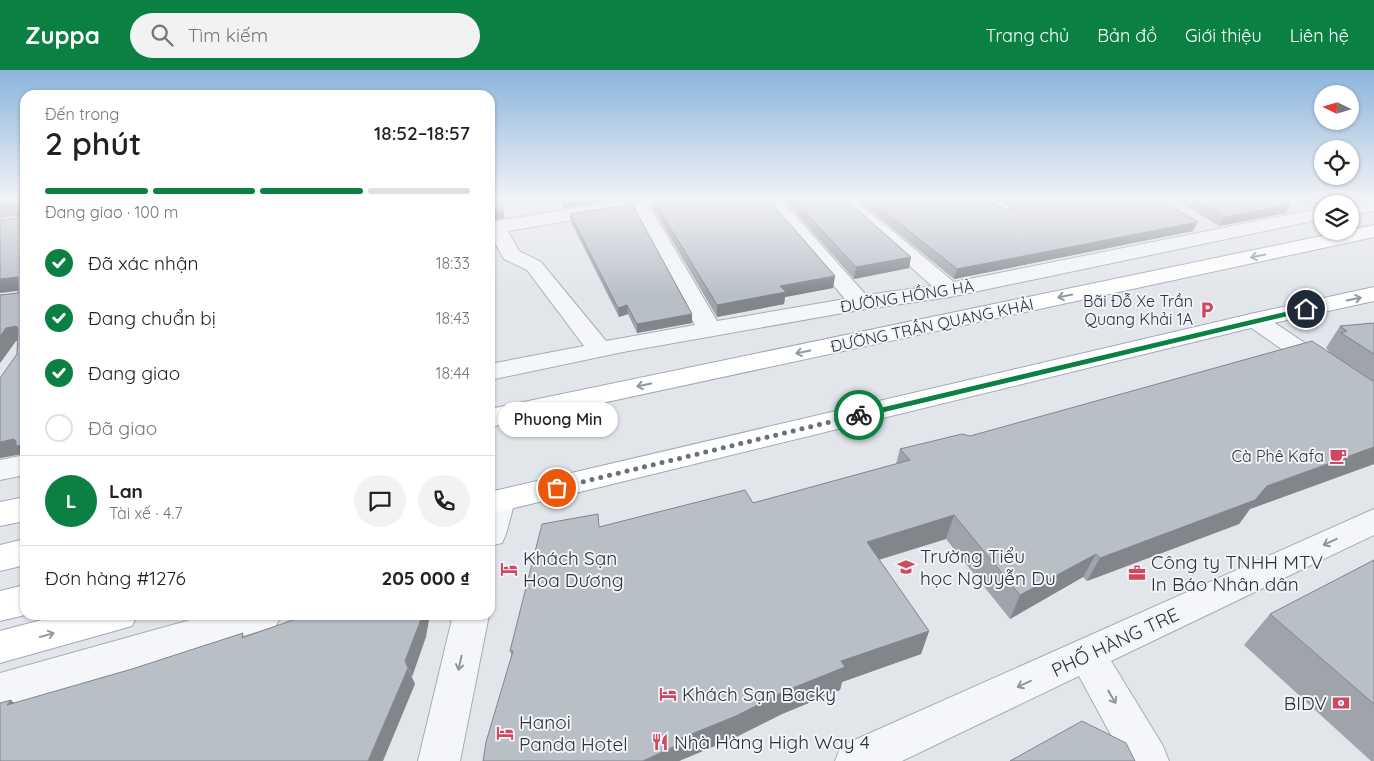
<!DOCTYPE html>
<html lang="vi">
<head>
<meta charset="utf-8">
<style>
  :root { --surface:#fff; --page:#f2f2f2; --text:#222; --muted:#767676; --line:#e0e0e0; --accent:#0b8043 }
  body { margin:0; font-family:Quicksand,sans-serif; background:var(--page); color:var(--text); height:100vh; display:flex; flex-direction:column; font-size:19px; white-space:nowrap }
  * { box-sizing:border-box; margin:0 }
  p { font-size:16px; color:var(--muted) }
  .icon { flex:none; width:28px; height:28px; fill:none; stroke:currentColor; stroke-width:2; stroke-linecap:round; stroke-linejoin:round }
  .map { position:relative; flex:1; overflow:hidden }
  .panel { position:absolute; left:20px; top:20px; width:475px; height:530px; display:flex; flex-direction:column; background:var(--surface); border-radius:15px; box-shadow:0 1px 4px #0004 }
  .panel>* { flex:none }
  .needle { width:32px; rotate:275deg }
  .fabs { position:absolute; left:1314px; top:15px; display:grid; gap:10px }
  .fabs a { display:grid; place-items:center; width:45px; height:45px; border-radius:50%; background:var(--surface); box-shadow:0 1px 4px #0004; font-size:25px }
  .pin { position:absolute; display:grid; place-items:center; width:42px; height:42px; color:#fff; margin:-21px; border:2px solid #fff; border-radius:50%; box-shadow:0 1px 5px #0007 }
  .courier { position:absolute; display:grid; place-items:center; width:50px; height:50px; margin:-25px; border:4px solid #0b8043; border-radius:50%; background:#fff; color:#222; box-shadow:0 1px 6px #0007 }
  .bubble { position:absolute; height:35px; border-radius:18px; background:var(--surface); box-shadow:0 1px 4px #0004; font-size:16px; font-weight:600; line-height:35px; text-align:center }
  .overview em { font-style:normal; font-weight:600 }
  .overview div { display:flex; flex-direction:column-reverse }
  .overview { display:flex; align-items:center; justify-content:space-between; height:85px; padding:0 25px }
  h1 { font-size:32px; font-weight:600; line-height:38px }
  .bar { display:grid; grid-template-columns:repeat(4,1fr); gap:8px 5px; align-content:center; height:60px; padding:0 25px }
  .bar i { height:6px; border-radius:4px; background:var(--line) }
  .bar .active { background:var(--accent) }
  .bar p { grid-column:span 4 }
  .line { display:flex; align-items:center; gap:12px; padding:0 25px; border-top:1px solid var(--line) }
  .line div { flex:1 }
  .round { display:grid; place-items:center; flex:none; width:52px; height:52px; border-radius:26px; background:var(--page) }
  ol { padding:0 25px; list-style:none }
  li { display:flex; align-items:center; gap:15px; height:55px }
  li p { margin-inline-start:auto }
  li .icon { padding:5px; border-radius:50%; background:var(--accent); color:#fff; stroke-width:4 }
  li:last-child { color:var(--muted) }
  li i { width:28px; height:28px; border:2px solid var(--line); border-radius:50% }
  header { display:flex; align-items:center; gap:30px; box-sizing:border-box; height:70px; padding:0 25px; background:var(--accent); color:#fff }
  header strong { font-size:24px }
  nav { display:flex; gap:28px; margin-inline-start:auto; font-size:18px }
  .search { width:350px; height:45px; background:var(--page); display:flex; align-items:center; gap:12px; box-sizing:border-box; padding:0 18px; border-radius:28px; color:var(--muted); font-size:19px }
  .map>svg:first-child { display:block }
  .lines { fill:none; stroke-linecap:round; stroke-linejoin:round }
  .minor-casing { stroke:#a7acb4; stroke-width:2 }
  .major-casing { stroke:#a1aab6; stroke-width:2 }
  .minor { fill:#f5f6f9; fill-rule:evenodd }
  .major { fill:#fff; fill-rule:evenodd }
  .wall { fill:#9fa4ab }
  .shaded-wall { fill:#82868b }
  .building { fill:#b9bfc7; stroke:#82868b }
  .oneway { stroke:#9499a0 }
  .oneway2 { stroke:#90949e }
  .route { fill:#0b8043 }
  .done { stroke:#6a717d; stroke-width:5; stroke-dasharray:0 9 }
  .labels { text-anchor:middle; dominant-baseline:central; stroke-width:4; stroke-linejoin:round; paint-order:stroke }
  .street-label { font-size:16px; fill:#2a3342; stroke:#f2f4f8 }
  .poi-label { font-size:16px; fill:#2a3342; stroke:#f2f4f8; text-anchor:end }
  .near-poi-label { font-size:19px; fill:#2a3342; stroke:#f2f4f8; text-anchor:start }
  .near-street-label { font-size:19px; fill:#2a3342; stroke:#f2f4f8 }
</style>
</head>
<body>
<header>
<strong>Zuppa</strong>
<div class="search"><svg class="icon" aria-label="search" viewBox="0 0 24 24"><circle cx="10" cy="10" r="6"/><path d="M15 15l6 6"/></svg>Tìm kiếm</div>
<nav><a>Trang chủ</a><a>Bản đồ</a><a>Giới thiệu</a><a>Liên hệ</a></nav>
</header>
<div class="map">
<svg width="1374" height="691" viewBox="0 0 1374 691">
  <rect width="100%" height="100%" fill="#e2e5ea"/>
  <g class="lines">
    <g class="minor-casing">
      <g id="minor">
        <path d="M633,129H677L674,133L650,137L717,251L845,229L761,129H780L866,225L932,216L834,129H854L954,212L1322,138V149L950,227L860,240L623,282L490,310V294L584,276L527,200L504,189L490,164V152ZM633,140L695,255L606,271L541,192L519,181L508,161Z"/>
        <path d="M978,129H999L1014,142L1012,146C999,149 985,139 978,129Z"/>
        <polygon points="1374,129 1374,141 1350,145 1349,134"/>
        <polygon points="1255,243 1263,245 1374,319 1374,339 1365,337 1247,255 1243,250 1247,245"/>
        <polygon points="25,385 25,405 0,410 0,390"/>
        <polygon points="499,420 510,423 515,431 506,464 502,473 490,476 490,422"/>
        <polygon points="1374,439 1374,465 1111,591 1163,676 1169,691 1125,691 1079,606 902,691 835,691 841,676"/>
        <polygon points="208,545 281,545 276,556 263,560 0,639 0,603"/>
        <polygon points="453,545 489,545 460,691 418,691"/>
      </g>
    </g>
    <g class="major-casing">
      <g id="major">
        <polygon points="1374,155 1374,167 490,357 490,339"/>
        <polygon points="1374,217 1374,231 1255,257 490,444 490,422 1255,243"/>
        <polygon points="25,427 25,451 0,456 0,432"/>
        <polygon points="25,469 25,495 0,501 0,475"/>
        <polygon points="25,515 25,545 0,551 0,521"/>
        <polygon points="60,545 137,545 132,556 0,593 0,561"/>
      </g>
    </g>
    <use href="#minor" class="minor"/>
    <use href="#major" class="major"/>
  </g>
  <g class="wall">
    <polygon points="0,129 25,129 25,388 22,384 0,388 17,284 17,271 16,271 0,293 18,223 19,146 0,148"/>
    <polygon points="559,129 620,129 564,138"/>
    <polygon points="653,129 768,129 835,206 833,218 785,227 784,234 717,247 653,138"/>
    <polygon points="783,129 845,129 911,187 909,198 854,209"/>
    <polygon points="860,129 986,129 990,132 999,137 1010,139 1013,139 1002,129 1159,129 1193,161 954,209 860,132"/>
    <polygon points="1174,129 1280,129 1286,143 1219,156"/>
    <polygon points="1295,129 1342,129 1335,134 1322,134 1322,138 1313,138"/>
    <polygon points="570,144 692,253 637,263 628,244 619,247 571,152"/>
    <polygon points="1374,253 1374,394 1250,439 1239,454 1087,511 1083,507 1010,549 946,469 879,490 929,561 921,584 842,612 840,620 782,644 734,668 679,691 512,586 510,581 599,457 753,433 896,394 900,379 970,366 1329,282 1329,281 1326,278 1340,256"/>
    <polygon points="1374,490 1374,691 1371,691 1244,575 1270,544"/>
  </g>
  <g class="shaded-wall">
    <polygon points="502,129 504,148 490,151 490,142"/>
    <polygon points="563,129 620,129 564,138"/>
    <polygon points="1333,129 1342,129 1335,134 1328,134 1329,132"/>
    <polygon points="1291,134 1286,143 1219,156 1224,147"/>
    <polygon points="1198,152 1193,161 954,209 957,199"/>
    <polygon points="911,187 909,198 854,209 856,197"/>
    <polygon points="835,206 833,218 785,227 784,234 717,247 717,235 780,216"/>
    <polygon points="18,207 25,220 0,223 0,209"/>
    <polygon points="627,235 628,244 619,247 618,238"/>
    <polygon points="692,244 692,253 637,263 637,254"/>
    <polygon points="16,256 25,269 16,271 0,293 0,266 6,258"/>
    <polygon points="490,273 493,288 490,288"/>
    <polygon points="14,369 19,376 25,375 25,388 22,384 0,388 0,372"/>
    <polygon points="1374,377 1374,394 1250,439 1239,454 1087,511 1100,488 1267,416"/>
    <polygon points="954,445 946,469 861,495 867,472"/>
    <polygon points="1096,484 1083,507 1010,549 1020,525"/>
    <polygon points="421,545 430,545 426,567 412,607 405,591"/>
    <polygon points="929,561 921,584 842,612 840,620 782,644 734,668 679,691 643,691 679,669 841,591"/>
    <polygon points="408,598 415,614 383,691 368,691"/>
    <polygon points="11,630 28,646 7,635"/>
  </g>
  <g class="building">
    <polygon points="0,129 25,129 25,375 16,376 16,371 14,369 0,372 0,308 17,284 18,258 16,256 6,258 0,266 0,225 18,223 18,207 0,209 0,150 19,148 19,134 0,135"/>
    <polygon points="490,129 502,129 503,140 490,142"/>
    <polygon points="653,129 768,129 835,206 780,216 786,222 717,235"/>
    <polygon points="793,129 845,129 911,187 856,197"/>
    <polygon points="869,129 986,129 990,132 999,137 1010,139 1016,138 1018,133 1014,129 1159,129 1198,152 957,199"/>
    <polygon points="1193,129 1280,129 1291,134 1224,147"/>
    <polygon points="632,134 692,244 637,254 627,235 618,238 570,144"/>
    <polygon points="1374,253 1374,284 1341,263 1347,261 1340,256"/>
    <polygon points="1312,271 1374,312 1374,377 1267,416 1255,430 1100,488 1096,484 1020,525 954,445 867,472 929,561 841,591 845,597 785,621 736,646 679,669 677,675 643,691 483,691 486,672 513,581 510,581 542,454 598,444 599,457 745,420 753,433 910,390 900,379 962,364 970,366"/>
    <polygon points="1374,490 1374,634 1270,544"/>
    <polygon points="307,545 421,545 420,552 405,591 408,598 368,691 0,691 0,633 11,630 7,635 132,599 243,563 242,568"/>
    <polygon points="1082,651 1126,673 1135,691 1010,691"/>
  </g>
  <defs><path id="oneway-shaft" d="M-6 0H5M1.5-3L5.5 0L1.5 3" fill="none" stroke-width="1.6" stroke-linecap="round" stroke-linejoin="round" transform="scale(1.25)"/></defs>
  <g class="oneway">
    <use href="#oneway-shaft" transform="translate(1258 186) rotate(168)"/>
    <use href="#oneway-shaft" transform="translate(1065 226) rotate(168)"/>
    <use href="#oneway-shaft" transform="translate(1354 229) rotate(-12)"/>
    <use href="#oneway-shaft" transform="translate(803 282) rotate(168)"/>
    <use href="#oneway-shaft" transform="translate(644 315) rotate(168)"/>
    <use href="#oneway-shaft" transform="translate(47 565) rotate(-15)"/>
  </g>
  <g class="oneway2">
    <use href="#oneway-shaft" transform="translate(1330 472) rotate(155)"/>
    <use href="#oneway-shaft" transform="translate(460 593) rotate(102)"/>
    <use href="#oneway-shaft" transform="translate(1024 614) rotate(155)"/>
    <use href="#oneway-shaft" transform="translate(1112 627) rotate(60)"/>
  </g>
  <linearGradient id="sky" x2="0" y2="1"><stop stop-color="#8ab4dc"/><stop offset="0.57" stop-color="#f2f3f6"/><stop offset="1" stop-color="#f2f3f6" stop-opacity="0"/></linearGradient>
  <rect width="1374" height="226" fill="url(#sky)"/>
  <polygon class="route" points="1306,237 1310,239 1309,241 859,348 855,345 859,343"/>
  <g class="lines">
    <polyline class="done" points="557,418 859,345"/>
  </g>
  <defs>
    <g id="parking-bare" transform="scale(1.35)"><path d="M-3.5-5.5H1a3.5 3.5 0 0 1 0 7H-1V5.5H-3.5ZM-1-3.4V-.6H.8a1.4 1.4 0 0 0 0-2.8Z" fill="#cf4860" stroke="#f2f4f8" stroke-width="2.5" paint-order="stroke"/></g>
    <g id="cafe-bare" transform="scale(1.35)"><path d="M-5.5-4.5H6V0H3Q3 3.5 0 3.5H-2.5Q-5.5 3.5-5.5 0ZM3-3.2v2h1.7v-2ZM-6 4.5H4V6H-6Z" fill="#cf4860" stroke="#f2f4f8" stroke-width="2.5" paint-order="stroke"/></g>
    <g id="school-bare" transform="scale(1.35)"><path d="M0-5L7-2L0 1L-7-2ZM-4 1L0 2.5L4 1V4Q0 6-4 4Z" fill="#cf4860" stroke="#f2f4f8" stroke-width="2.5" paint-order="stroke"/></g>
    <g id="hotel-bare" transform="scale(1.35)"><path d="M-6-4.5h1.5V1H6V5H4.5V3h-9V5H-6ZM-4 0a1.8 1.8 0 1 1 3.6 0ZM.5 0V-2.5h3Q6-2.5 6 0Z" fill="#cf4860" stroke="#f2f4f8" stroke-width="2.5" paint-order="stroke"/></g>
    <g id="office-bare" transform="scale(1.35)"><path d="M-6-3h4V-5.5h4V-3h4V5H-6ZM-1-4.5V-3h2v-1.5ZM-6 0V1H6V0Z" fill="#cf4860" stroke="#f2f4f8" stroke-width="2.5" paint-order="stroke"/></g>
    <g id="bank-bare" transform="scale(1.35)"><path d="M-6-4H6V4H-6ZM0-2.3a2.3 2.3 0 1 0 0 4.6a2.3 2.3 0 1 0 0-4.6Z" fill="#cf4860" stroke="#f2f4f8" stroke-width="2.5" paint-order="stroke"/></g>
    <g id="restaurant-bare" transform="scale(1.35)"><path d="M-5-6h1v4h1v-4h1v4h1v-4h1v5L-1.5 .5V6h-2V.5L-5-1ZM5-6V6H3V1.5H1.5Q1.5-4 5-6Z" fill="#cf4860" stroke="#f2f4f8" stroke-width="2.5" paint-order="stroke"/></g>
  </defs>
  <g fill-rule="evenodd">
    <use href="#parking-bare" x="1207" y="240"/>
    <use href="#cafe-bare" x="1338" y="386"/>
    <use href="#school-bare" x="906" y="497"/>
    <use href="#hotel-bare" x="509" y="499"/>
    <use href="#office-bare" x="1137" y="503"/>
    <use href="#hotel-bare" x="668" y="624"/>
    <use href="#bank-bare" x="1341" y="633"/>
    <use href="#hotel-bare" x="505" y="663"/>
    <use href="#restaurant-bare" x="660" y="672"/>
  </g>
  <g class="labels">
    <g class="street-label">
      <text transform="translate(907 226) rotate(-9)">ĐƯỜNG HỒNG HÀ</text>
      <text transform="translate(932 255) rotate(-12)">ĐƯỜNG TRẦN QUANG KHẢI</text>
    </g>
    <g class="poi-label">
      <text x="1193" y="231">Bãi Đỗ Xe Trần<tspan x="1193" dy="18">Quang Khải 1A</tspan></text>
      <text x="1324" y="386">Cà Phê Kafa</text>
    </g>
    <g class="near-poi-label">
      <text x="920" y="486">Trường Tiểu<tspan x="920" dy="22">học Nguyễn Du</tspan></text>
      <text x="523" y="488">Khách Sạn<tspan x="523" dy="22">Hoa Dương</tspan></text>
      <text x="1151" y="492">Công ty TNHH MTV<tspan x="1151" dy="22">In Báo Nhân dân</tspan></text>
      <text x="682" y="624">Khách Sạn Backy</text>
      <text x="1327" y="633" text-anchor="end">BIDV</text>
      <text x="519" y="652">Hanoi<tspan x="519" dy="22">Panda Hotel</tspan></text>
      <text x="674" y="672">Nhà Hàng High Way 4</text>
    </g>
    <g class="near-street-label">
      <text transform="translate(1115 572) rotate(-25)">PHỐ HÀNG TRE</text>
    </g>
  </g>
</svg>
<div class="fabs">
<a><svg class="needle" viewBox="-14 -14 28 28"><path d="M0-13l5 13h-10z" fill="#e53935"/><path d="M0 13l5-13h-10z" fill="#767676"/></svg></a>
<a><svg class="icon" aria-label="locate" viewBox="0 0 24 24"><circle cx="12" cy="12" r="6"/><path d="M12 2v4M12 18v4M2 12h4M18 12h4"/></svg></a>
<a><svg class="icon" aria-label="layers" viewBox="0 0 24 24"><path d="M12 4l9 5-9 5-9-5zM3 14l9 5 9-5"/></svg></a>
</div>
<div class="pin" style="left:557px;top:418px;background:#ea580c"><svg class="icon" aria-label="bag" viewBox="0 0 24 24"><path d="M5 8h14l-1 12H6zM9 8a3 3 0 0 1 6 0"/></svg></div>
<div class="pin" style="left:1306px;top:239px;background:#1f2937"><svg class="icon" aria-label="home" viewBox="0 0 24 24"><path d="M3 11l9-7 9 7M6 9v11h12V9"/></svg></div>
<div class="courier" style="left:859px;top:345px"><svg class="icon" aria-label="bike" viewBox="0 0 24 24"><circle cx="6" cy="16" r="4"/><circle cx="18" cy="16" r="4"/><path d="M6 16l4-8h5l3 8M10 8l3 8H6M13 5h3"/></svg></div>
<div class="bubble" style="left:498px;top:332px;width:120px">Phuong Min</div>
<section class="panel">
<div class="overview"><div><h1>2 phút</h1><p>Đến trong</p></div><em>18:52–18:57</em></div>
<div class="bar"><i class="active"></i><i class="active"></i><i class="active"></i><i></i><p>Đang giao · 100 m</p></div>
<ol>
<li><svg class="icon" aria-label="check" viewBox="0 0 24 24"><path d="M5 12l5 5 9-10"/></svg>Đã xác nhận<p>18:33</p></li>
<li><svg class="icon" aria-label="check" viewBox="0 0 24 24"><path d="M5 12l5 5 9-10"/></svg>Đang chuẩn bị<p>18:43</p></li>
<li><svg class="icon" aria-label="check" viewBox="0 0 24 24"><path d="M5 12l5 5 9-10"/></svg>Đang giao<p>18:44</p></li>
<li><i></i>Đã giao</li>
</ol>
<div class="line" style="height:90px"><b class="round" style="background:var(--accent);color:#fff">L</b><div><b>Lan</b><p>Tài xế · 4.7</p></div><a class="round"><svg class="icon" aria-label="chat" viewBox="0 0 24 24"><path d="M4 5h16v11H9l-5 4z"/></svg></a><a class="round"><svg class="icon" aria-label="phone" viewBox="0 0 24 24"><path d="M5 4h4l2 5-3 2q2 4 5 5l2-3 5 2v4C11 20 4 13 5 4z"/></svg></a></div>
<div class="line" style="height:65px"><div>Đơn hàng #1276</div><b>205 000 ₫</b></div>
</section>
</div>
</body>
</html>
